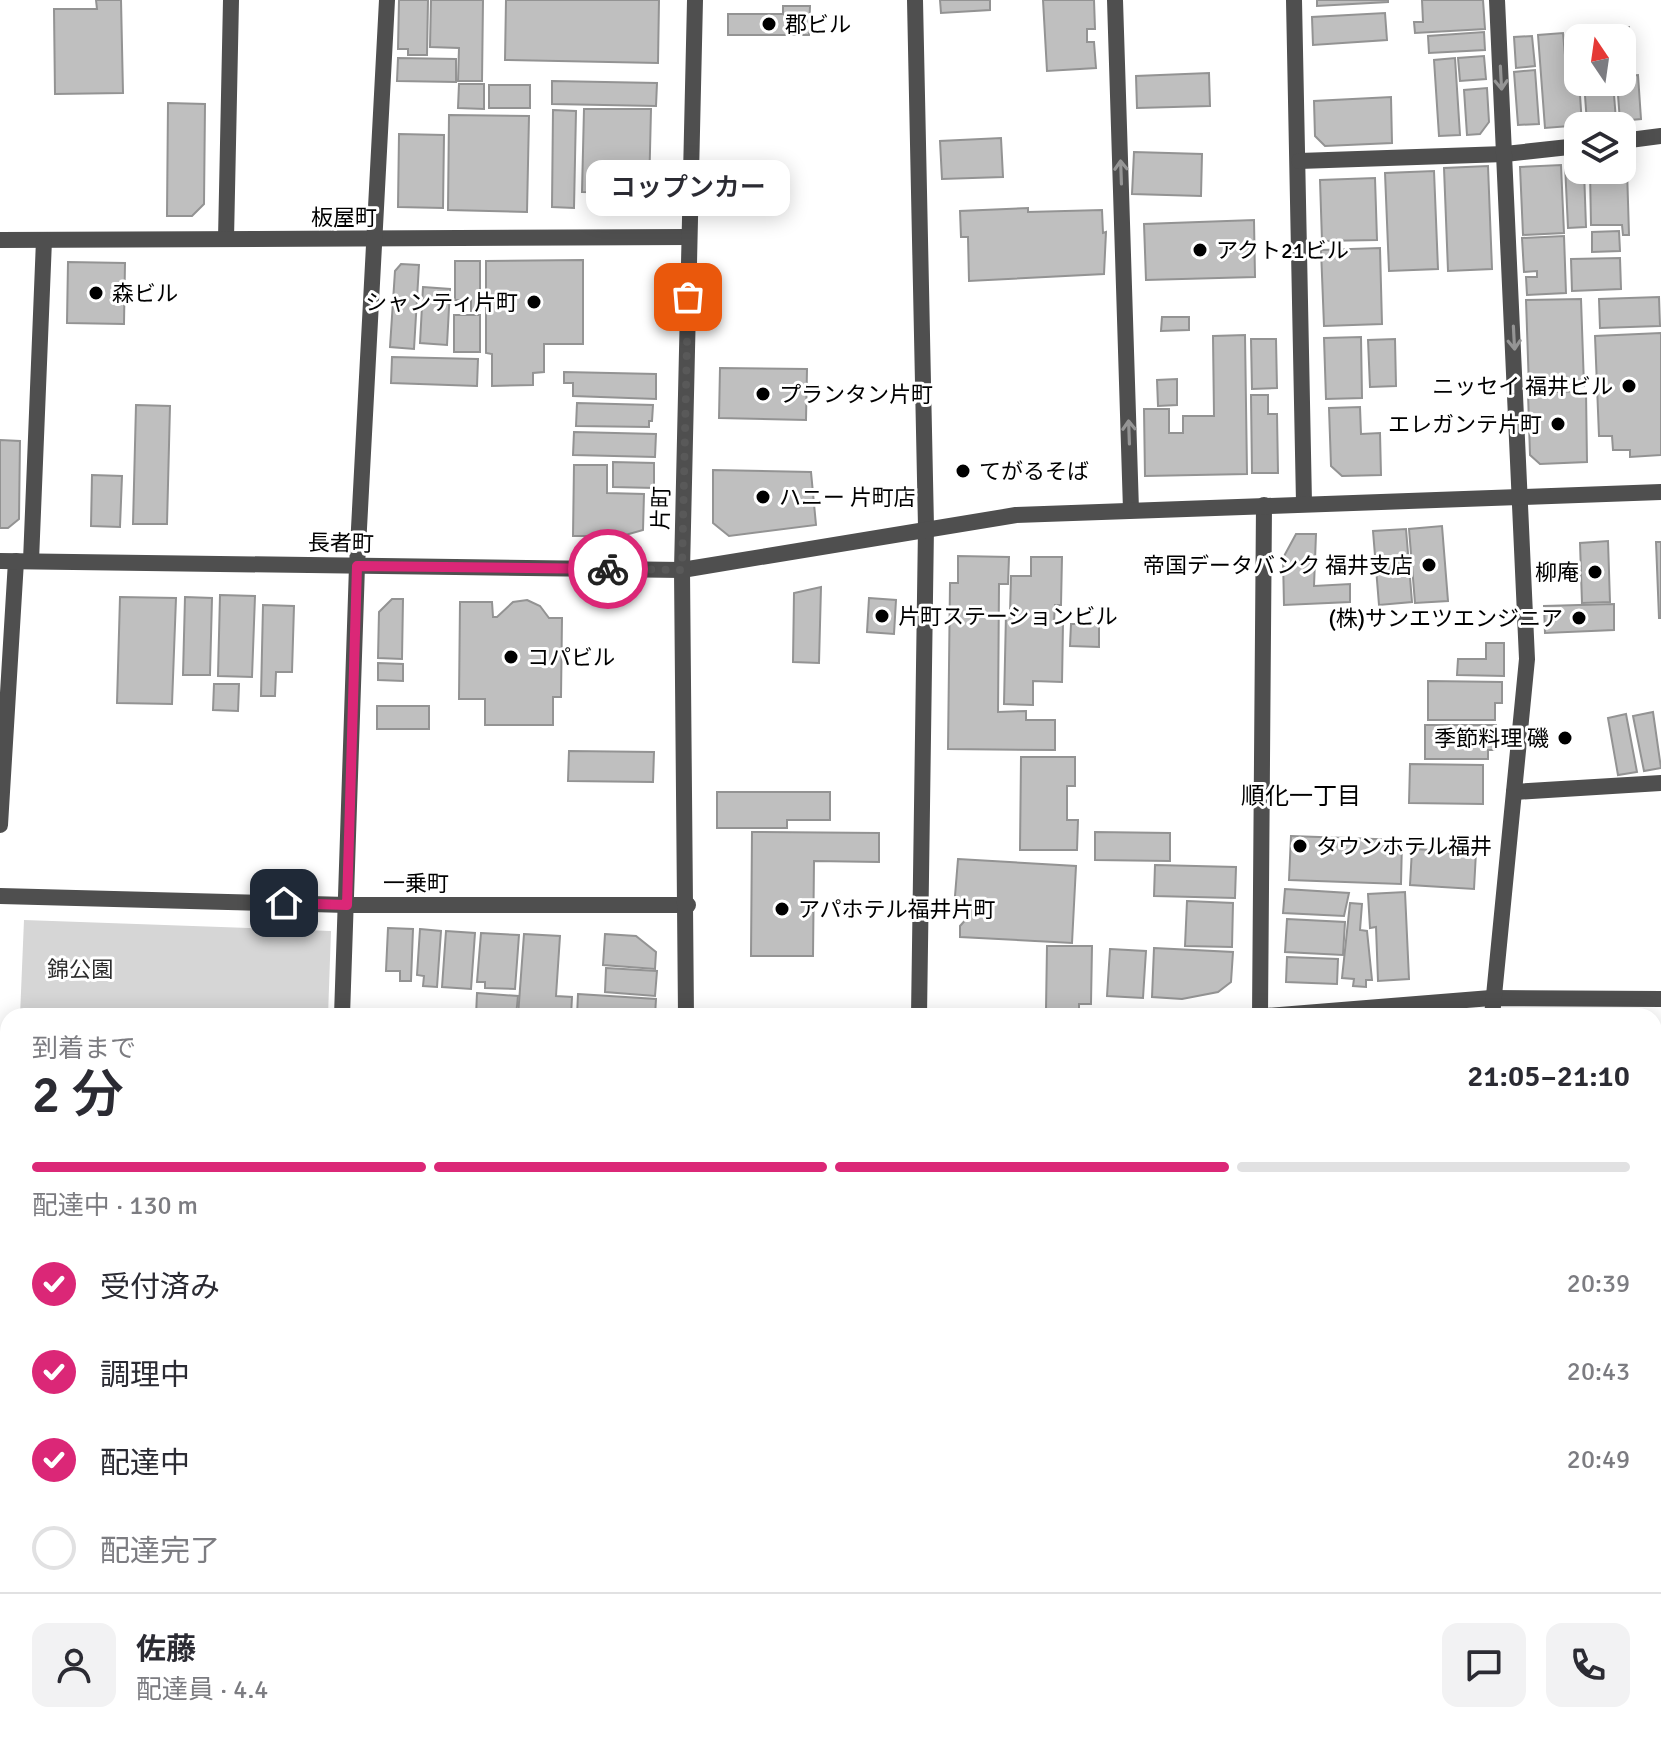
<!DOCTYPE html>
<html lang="ja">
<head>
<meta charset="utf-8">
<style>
  :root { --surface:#fff; --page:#f2f2f3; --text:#2b2b33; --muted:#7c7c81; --line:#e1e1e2; --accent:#db2777 }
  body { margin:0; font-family:Signika,"Noto Sans JP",sans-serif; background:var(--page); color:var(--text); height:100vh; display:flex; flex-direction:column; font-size:30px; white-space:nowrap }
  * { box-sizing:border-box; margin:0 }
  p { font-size:26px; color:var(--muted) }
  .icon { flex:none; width:44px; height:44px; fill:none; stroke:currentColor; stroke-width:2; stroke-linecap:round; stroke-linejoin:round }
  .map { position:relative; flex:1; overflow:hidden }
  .panel { position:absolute; left:0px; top:1008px; width:1662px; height:746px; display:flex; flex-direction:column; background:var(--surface); border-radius:24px 24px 0 0; box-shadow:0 4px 20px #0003 }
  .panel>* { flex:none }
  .needle { width:52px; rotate:347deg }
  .controls { position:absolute; left:1564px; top:24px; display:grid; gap:16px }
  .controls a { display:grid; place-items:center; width:72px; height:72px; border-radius:16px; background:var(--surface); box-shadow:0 4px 20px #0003; font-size:40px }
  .pin { position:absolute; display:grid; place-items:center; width:68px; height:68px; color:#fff; margin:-34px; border-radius:16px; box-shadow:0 4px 12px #0006 }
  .courier { position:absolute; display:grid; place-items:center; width:80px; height:80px; margin:-40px; border:6px solid #db2777; border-radius:50%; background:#fff; color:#222; box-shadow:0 2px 10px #0007 }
  .bubble { position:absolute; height:56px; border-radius:16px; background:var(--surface); box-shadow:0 4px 20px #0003; font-size:26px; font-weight:600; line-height:56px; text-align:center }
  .headline em { font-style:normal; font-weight:600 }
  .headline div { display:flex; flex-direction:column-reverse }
  .headline { display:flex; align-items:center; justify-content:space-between; height:136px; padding:0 32px }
  h1 { font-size:52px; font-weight:600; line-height:60px }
  .bar { display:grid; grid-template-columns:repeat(4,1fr); gap:12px 8px; align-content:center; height:96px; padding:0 32px }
  .bar i { height:10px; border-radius:6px; background:var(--line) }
  .bar .selected { background:var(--accent) }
  .bar p { grid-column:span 4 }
  .line { display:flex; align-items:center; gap:20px; padding:0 32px; border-top:2px solid var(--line) }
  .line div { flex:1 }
  .round { display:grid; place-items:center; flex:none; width:84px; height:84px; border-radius:16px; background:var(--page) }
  ol { padding:0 32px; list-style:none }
  li { display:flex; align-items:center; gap:24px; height:88px }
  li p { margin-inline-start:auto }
  li .icon { padding:8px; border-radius:50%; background:var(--accent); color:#fff; stroke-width:4 }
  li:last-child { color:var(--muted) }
  li i { width:44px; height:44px; border:4px solid var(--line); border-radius:50% }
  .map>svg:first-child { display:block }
  .green { fill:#d6d6d6 }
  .building { fill:#bfbfbf; stroke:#939393; stroke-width:2 }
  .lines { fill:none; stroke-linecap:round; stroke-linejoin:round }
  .primary-casing { stroke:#dbdbdb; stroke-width:24 }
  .minor { stroke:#4f4f4f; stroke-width:16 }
  .tertiary { stroke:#4f4f4f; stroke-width:16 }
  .primary { stroke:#000; stroke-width:20 }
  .oneway { stroke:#959595 }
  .done { stroke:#595959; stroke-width:8; stroke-dasharray:0 14.4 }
  .route { stroke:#db2777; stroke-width:10 }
  .poi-dot { fill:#000; stroke:#fff; stroke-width:3 }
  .labels { text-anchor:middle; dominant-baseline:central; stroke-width:6; stroke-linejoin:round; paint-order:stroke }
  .poi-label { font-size:22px; fill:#000; stroke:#fff; text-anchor:start }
  .street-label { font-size:22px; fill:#000; stroke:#fff }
  .park-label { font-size:22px; fill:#2d2d2d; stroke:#fff }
  .neighbourhood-label { font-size:24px; fill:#000; stroke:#fff }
</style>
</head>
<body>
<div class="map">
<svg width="1661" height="1753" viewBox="0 0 1661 1753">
  <rect width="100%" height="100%" fill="#fff"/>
  <polygon class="green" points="24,920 331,931 328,1016 20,1016"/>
  <g class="building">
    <polygon points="96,0 121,0 123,93 55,94 54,9 97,9"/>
    <polygon points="399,0 428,0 427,55 408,55 408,49 398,49"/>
    <polygon points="431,0 483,0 482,81 458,81 459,48 430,47"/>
    <polygon points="506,0 659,0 658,63 505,60"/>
    <polygon points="940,0 990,0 990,10 941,13"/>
    <polygon points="1043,0 1094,0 1095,29 1087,29 1087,42 1094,42 1096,68 1047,71"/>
    <polygon points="1317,0 1388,0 1388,2 1317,6"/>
    <polygon points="1422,0 1483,0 1485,29 1415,33 1414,22 1423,22"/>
    <polygon points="783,6 810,6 809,35 728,35 728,14 783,14"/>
    <polygon points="1385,13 1387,40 1313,45 1312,17"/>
    <polygon points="1629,27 1630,49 1622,50 1622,38 1594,38 1593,30"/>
    <polygon points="1484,32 1485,50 1429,53 1428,36"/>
    <polygon points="1563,33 1566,66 1578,65 1582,125 1545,128 1538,35"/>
    <polygon points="1532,36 1535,66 1516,68 1514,37"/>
    <polygon points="1484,56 1486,79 1460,81 1458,58"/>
    <polygon points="398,58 456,59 456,82 397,81"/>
    <polygon points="1455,58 1460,135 1439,136 1434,60"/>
    <polygon points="1535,70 1539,124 1518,125 1514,72"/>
    <polygon points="1622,70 1625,76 1638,75 1641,119 1620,121 1617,82 1622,82"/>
    <polygon points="1209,73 1210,106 1137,108 1136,76"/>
    <polygon points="552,81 657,83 656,106 552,104"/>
    <polygon points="1584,82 1613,82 1616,120 1587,123"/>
    <polygon points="459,84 484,84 484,109 458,108"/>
    <rect x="489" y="85" width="41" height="23"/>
    <polygon points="1487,88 1489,122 1480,134 1467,135 1464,90"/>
    <polygon points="1391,97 1392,143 1325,146 1315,136 1314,101"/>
    <polygon points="168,103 205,104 204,204 192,216 167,216"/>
    <polygon points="584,109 651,109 649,193 582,192"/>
    <polygon points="553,110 576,111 574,208 552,207"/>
    <polygon points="449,115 529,116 527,212 448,210"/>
    <polygon points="399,134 444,135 443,208 398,207"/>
    <polygon points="1001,138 1003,177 942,179 940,141"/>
    <polygon points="1134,152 1202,154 1201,196 1132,194"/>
    <polygon points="1565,164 1578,164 1578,170 1584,170 1586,227 1568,228"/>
    <polygon points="1561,165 1564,233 1523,235 1520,167"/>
    <polygon points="1488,166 1492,269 1448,271 1444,168"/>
    <polygon points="1627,169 1629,235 1623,235 1622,225 1591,225 1590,171"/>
    <polygon points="1434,171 1438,269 1389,271 1385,173"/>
    <polygon points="1375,178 1377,240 1322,241 1320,180"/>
    <polygon points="1028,208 1028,212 1102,210 1103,233 1106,232 1104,274 969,281 968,237 961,237 960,211"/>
    <polygon points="1254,220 1255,277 1146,280 1144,224"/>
    <polygon points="1619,231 1620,251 1592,252 1592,232"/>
    <polygon points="1564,236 1566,293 1527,295 1526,277 1537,277 1537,271 1524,272 1522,238"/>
    <polygon points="1380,248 1382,324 1324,326 1321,250"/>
    <polygon points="1620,258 1621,289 1572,291 1571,259"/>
    <polygon points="583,260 583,344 544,344 544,372 533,373 533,385 492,386 492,354 486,353 486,261"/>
    <polygon points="455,261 480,261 480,310 471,311 471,300 455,300"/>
    <polygon points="68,262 125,263 124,324 67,323"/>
    <polygon points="401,264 419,265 414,349 390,347 395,271"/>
    <polygon points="423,287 450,289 447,345 420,343"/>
    <polygon points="1659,297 1660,326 1600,328 1599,299"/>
    <polygon points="1581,299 1584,386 1529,388 1526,300"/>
    <rect x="454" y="315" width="26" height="37"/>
    <polygon points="1162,317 1189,317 1189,330 1161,331"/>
    <polygon points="1661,333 1661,455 1630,457 1630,450 1613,450 1612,436 1599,436 1595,336"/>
    <polygon points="1245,335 1247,474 1145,476 1144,409 1169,409 1169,433 1183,433 1183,416 1214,416 1213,336"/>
    <polygon points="1361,337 1362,398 1326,399 1324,338"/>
    <polygon points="1251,339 1276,339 1277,388 1252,389"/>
    <polygon points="1395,339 1396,386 1370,387 1368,340"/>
    <polygon points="392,357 478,359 477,386 391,383"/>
    <polygon points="720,368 807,369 806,420 719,418"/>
    <polygon points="564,372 656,374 656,399 573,396 573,383 564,383"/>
    <polygon points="1177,379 1177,405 1158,406 1157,380"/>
    <polygon points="1586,391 1587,462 1540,464 1530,455 1528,393"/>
    <polygon points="1251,395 1268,395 1268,414 1277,414 1278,473 1252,473"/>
    <polygon points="577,403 653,405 652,421 649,421 649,427 576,426"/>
    <polygon points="136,405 170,406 167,524 133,524"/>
    <polygon points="1360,407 1361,434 1380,433 1381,475 1342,476 1331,466 1329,408"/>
    <polygon points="574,432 656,434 655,457 573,455"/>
    <polygon points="0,440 20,441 19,519 8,528 0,528"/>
    <polygon points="613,462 654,463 654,488 613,487"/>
    <polygon points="574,465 607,465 607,493 644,494 643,530 622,536 573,536"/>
    <polygon points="713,470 811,472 816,525 729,536 713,523"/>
    <polygon points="92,475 122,476 120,527 91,526"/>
    <polygon points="1442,526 1448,601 1415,603 1409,529"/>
    <polygon points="1406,529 1412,602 1379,605 1373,531"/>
    <polygon points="1296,534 1316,534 1314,586 1350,584 1350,602 1284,605 1283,558"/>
    <polygon points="1608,541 1610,602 1582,603 1580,543"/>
    <polygon points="1656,542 1661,542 1661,618 1659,618"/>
    <polygon points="958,556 1009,557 1008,584 999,584 998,712 1026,711 1026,720 1055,720 1055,750 948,749 950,583 958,583"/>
    <polygon points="1031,557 1062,557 1061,605 1055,605 1054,622 1063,623 1062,682 1033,681 1033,705 1004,704 1006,614 1010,614 1011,576 1031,576"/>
    <polygon points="821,587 819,663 793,662 794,593"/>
    <polygon points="220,595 255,596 252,677 218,676"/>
    <polygon points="120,597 176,598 172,704 117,703"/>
    <polygon points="185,597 212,598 210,675 183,675"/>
    <polygon points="869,598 896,600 894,634 867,632"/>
    <polygon points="392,599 403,599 402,659 378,658 379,612"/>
    <polygon points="527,600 540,606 549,618 562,618 561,697 553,697 553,725 485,725 485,699 459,699 460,602 492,602 493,617 497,617 513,602"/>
    <polygon points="1614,604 1614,630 1545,633 1544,606"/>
    <polygon points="263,605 294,606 292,672 276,672 275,696 261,696"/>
    <polygon points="1071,624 1099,624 1099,647 1070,646"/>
    <polygon points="1486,643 1504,643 1504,676 1457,675 1458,659 1486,659"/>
    <polygon points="378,663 403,664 403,681 378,680"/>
    <polygon points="1428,681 1502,682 1502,703 1495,703 1495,720 1428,720"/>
    <polygon points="214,684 239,684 238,711 213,710"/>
    <rect x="377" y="706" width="52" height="23"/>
    <polygon points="1653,712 1661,768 1644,771 1633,716"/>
    <polygon points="1626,714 1637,772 1618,775 1608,718"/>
    <polygon points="1425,725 1496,725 1496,750 1488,750 1488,759 1425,759"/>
    <polygon points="569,751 654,752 653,782 568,781"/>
    <polygon points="1021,757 1075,757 1075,786 1067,786 1067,820 1078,820 1077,850 1020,850"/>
    <polygon points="1410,764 1483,765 1483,804 1409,803"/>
    <polygon points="717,792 830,792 830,820 787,820 787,828 717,828"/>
    <polygon points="752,832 879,833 879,862 814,861 813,956 751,956"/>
    <polygon points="1095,832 1170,833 1170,861 1095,860"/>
    <polygon points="1291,836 1402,840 1401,884 1289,880"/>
    <polygon points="1412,849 1476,852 1474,889 1410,885"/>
    <polygon points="958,859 1076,866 1072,943 960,937 960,926 970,915 955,896"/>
    <polygon points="1155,865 1236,867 1235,898 1154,896"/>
    <polygon points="1285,889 1349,893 1344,916 1283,913"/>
    <polygon points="1405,892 1409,979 1378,981 1376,927 1370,928 1368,894"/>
    <polygon points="1187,901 1233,903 1232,947 1185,946"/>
    <polygon points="1350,903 1362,904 1360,930 1367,931 1372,980 1366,980 1366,987 1353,986 1354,979 1342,978"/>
    <polygon points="1287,919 1345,922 1343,955 1285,952"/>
    <polygon points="388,928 413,929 411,981 400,981 400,971 386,971"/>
    <polygon points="420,929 441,931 437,987 423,986 424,976 417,975"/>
    <polygon points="446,931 475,933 471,989 442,987"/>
    <polygon points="481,933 519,935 515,989 485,988 485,982 477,982"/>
    <polygon points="524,934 560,936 556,996 572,997 571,1016 518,1016"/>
    <polygon points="605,934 636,936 656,952 655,969 603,965"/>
    <polygon points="1047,946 1092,946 1091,1004 1079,1004 1079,1011 1046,1010"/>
    <polygon points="1154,948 1233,952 1231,982 1218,992 1182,999 1152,997"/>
    <polygon points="1110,949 1146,951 1143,998 1107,996"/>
    <polygon points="1287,957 1338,959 1337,984 1286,982"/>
    <polygon points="606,968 657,971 655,996 605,992"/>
    <polygon points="477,993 518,996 516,1016 476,1016"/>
    <polygon points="578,994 656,999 655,1016 577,1016"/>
    <polygon points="1661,1257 1661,1318 1658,1318 1654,1258"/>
    <polygon points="1654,1458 1660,1561 1654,1561"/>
    <polygon points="1654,1694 1661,1694 1661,1753 1549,1751 1549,1746 1654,1746"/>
    <polygon points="608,1746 645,1746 643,1753"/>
    <polygon points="724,1746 756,1747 850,1746 849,1753 725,1753"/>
    <polygon points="952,1746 1205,1746 1204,1753 952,1753"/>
    <polygon points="1260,1746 1421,1746 1421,1753 1261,1753"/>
    <polygon points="1432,1746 1494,1746 1495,1753 1432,1753"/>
  </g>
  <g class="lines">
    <g class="primary-casing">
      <g id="primary">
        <polyline points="0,1663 8,1665"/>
        <polyline points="0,1729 8,1730"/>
        <polyline points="72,1746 101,1753"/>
        <polyline points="338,1746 367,1753"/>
      </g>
    </g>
    <g class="minor">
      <polyline points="915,0 926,527 919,1016"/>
      <polyline points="1115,0 1131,510"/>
      <polyline points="1294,0 1304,503"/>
      <polyline points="1622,141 1661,136"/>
      <polyline points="1299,161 1505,154 1578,146"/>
      <polyline points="226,239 231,0"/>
      <polyline points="0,240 689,237"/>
      <polyline points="31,561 44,240"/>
      <polyline points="1514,792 1661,783"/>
      <polyline points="0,825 16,561"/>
      <polyline points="0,896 347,905 688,905"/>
      <polyline points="342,1016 357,566 387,0"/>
      <polyline points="1260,1016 1264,505"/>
      <polyline points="1266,1016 1491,998 1661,999"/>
      <polyline points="1492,1016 1527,659 1497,0"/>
      <polyline points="0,1142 8,1142"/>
      <polyline points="1654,1188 1661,1188"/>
      <polyline points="0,1311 8,1312"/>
      <polyline points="1654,1437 1661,1437"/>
      <polyline points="0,1497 8,1498"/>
      <polyline points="1509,1746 1509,1753"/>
      <polyline points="911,1753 911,1746"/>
      <polyline points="1235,1753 1236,1746"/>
    </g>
    <g class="tertiary">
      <polyline points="0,561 682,570 1016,515 1661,492"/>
      <polyline points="686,1016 682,570 695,0"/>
      <polyline points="693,1746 693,1753"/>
    </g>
    <use href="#primary" class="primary"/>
  </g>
  <defs><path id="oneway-shaft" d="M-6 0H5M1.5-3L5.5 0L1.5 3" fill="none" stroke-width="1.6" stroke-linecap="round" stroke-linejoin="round" transform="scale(2)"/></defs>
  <g class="oneway">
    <use href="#oneway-shaft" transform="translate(1501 78) rotate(87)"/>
    <use href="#oneway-shaft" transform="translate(1121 172) rotate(-92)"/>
    <use href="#oneway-shaft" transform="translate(1514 338) rotate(87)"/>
    <use href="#oneway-shaft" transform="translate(1129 432) rotate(-92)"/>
  </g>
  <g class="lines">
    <polyline class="done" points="608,569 682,570 688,297"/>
    <polyline class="route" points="284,903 347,905 357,566 608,569"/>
  </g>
  <g class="poi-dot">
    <circle cx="769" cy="24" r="8"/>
    <circle cx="1200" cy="250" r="8"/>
    <circle cx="96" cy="293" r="8"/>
    <circle cx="534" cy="302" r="8"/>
    <circle cx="1629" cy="386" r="8"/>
    <circle cx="763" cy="394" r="8"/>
    <circle cx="1558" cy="424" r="8"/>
    <circle cx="963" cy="471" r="8"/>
    <circle cx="763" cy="497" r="8"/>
    <circle cx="1429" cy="565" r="8"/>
    <circle cx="1595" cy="572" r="8"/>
    <circle cx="882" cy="616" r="8"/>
    <circle cx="1579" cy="618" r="8"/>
    <circle cx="511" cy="657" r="8"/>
    <circle cx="1565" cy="738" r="8"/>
    <circle cx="1300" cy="846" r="8"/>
    <circle cx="782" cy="909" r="8"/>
  </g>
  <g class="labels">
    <g class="poi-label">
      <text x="785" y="24">郡ビル</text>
      <text x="1216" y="250">アクト21ビル</text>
      <text x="112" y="293">森ビル</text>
      <text x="518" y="302" text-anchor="end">シャンティ片町</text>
      <text x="1613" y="386" text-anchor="end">ニッセイ 福井ビル</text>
      <text x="779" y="394">プランタン片町</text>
      <text x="1542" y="424" text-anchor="end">エレガンテ片町</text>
      <text x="979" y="471">てがるそば</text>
      <text x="779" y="497">ハニー 片町店</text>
      <text x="1413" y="565" text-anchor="end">帝国データバンク 福井支店</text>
      <text x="1579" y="572" text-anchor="end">柳庵</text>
      <text x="898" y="616">片町ステーションビル</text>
      <text x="1563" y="618" text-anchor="end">(株)サンエツエンジニア</text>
      <text x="527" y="657">コパビル</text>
      <text x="1549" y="738" text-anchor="end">季節料理 磯</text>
      <text x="1316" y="846">タウンホテル福井</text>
      <text x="798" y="909">アパホテル福井片町</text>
    </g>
    <g class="street-label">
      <text x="344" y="217">板屋町</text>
      <text transform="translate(661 508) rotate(-89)">片町</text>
      <text transform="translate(341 543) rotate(1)">長者町</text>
      <text x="416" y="883">一乗町</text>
    </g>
    <g class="park-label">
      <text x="80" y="969">錦公園</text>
    </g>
    <g class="neighbourhood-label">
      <text x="1301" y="796">順化一丁目</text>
    </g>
  </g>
</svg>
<div class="controls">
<a><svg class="needle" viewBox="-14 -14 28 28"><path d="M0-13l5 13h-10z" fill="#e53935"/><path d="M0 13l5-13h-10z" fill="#7c7c81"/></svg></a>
<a><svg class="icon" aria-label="layers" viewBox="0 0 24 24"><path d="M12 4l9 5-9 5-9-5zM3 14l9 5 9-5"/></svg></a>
</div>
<div class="pin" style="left:688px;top:297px;background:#ea580c"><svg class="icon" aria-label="bag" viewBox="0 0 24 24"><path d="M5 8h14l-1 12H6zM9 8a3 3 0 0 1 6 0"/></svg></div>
<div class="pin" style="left:284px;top:903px;background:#1f2937"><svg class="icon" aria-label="home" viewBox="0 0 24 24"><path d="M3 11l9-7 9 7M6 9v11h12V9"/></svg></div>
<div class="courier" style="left:608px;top:569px"><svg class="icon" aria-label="bike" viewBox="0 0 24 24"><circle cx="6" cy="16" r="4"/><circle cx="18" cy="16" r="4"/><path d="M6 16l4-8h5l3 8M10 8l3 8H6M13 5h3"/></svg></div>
<div class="bubble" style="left:586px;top:160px;width:204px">コップンカー</div>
<section class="panel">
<div class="headline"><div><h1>2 分</h1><p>到着まで</p></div><em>21:05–21:10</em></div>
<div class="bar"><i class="selected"></i><i class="selected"></i><i class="selected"></i><i></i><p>配達中 · 130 m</p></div>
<ol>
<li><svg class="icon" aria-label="check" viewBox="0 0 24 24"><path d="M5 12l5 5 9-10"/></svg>受付済み<p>20:39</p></li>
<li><svg class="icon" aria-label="check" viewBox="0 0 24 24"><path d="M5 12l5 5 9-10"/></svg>調理中<p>20:43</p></li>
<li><svg class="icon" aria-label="check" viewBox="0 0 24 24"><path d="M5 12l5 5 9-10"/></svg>配達中<p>20:49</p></li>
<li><i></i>配達完了</li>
</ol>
<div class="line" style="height:144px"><a class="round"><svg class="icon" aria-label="person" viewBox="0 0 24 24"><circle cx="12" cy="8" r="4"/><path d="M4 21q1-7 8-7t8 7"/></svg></a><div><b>佐藤</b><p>配達員 · 4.4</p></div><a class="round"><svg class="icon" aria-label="chat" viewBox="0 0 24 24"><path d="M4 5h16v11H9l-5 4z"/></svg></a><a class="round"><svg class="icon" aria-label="phone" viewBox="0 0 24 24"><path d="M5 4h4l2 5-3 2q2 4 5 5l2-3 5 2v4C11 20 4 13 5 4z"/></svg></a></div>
</section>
</div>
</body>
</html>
